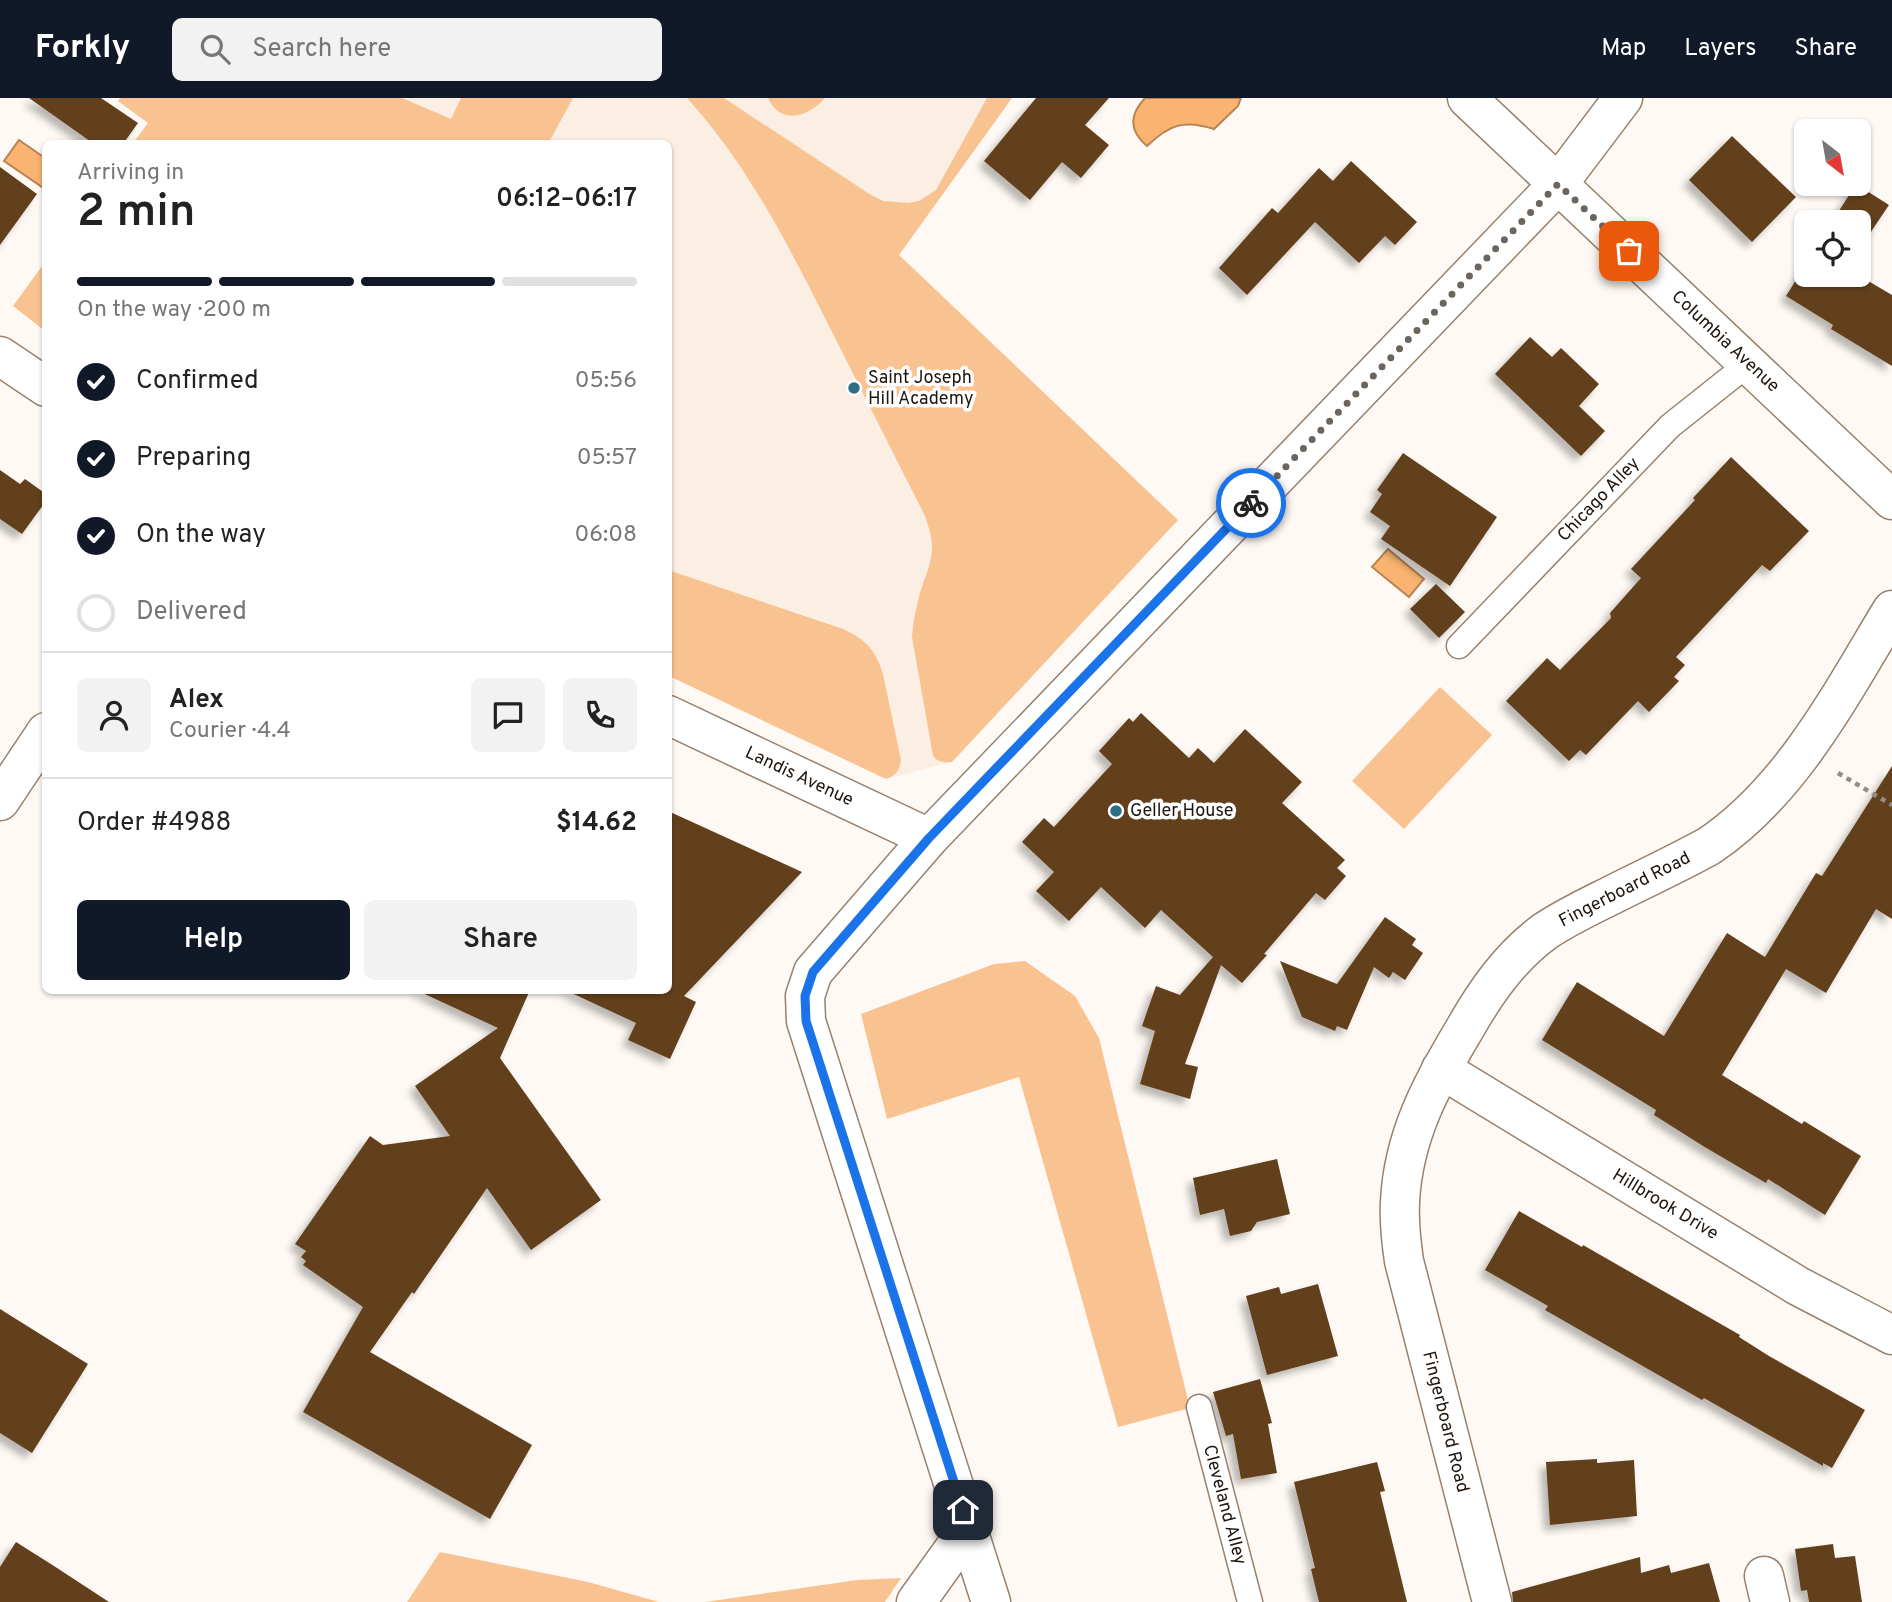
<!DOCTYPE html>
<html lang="en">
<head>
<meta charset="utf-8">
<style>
  :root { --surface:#fff; --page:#f2f2f2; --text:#222; --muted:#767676; --line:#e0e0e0; --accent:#111827 }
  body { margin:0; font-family:Overpass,sans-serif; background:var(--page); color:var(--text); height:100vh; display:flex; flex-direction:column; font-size:26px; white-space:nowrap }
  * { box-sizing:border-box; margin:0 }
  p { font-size:23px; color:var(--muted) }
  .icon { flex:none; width:38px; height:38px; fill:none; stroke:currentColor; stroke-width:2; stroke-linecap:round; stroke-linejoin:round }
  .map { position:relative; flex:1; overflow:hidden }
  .side { position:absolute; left:42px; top:42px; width:630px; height:854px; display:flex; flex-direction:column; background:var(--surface); border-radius:10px; box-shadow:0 2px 5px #0004 }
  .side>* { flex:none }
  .needle { width:46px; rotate:149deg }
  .tools { position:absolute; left:1794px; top:21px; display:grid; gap:14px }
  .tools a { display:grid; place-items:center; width:77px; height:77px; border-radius:10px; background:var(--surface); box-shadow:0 2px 5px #0004; font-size:35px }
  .pin { position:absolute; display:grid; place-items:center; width:60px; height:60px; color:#fff; margin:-30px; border-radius:14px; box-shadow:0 4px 10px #0006 }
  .courier { position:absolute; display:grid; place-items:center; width:70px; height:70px; margin:-35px; border:5px solid #1a73e8; border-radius:50%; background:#fff; color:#222; box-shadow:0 2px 9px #0007 }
  .headline em { font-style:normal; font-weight:600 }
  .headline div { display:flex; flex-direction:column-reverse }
  .headline { display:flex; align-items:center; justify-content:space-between; height:119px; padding:0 35px }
  h1 { font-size:46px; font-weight:600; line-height:52px }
  .bar { display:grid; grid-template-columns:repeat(4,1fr); gap:10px 7px; align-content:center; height:84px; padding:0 35px }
  .bar i { height:9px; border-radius:5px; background:var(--line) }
  .bar .selected { background:var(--accent) }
  .bar p { grid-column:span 4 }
  .line { display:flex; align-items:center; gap:18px; padding:0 35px; border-top:2px solid var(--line) }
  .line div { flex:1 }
  .round { display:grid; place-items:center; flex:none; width:74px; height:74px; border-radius:10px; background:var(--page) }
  ol { padding:0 35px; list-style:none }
  li { display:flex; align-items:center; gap:21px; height:77px }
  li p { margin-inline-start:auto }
  li .icon { padding:7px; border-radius:50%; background:var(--accent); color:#fff; stroke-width:4 }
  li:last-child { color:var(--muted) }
  li i { width:38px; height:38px; border:4px solid var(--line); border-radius:50% }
  .cta { display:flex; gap:14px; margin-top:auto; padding:14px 35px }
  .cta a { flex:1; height:80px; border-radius:10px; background:var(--accent); color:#fff; font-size:28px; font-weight:600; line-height:80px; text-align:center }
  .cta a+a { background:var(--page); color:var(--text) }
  header { display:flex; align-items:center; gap:42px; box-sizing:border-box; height:98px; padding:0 35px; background:var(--accent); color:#fff }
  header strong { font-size:33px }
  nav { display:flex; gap:38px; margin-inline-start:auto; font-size:24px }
  .search { width:490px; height:63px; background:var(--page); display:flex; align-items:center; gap:18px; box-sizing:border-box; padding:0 24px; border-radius:10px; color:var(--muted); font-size:26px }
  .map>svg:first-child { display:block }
  .built { fill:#fbeee2 }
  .green { fill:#f9c391 }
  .water { fill:#fab370; stroke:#b88452; stroke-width:2 }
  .building { fill:#633f1b; filter:url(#shadow) }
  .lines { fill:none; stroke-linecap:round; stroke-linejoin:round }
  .service-casing { stroke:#98816d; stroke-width:27 }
  .minor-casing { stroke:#98816d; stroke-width:41 }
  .tertiary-casing { stroke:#98816d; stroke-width:41 }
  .path { stroke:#948d87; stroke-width:4.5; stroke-dasharray:5 5; stroke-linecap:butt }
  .service { stroke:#fff; stroke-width:24 }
  .minor { stroke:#fff; stroke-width:38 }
  .tertiary { stroke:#fff; stroke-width:38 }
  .done { stroke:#6c655e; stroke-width:7; stroke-dasharray:0 12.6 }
  .route { stroke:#1a73e8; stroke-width:9 }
  .poi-dot { fill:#2e6e82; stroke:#fff; stroke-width:2.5 }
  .labels { text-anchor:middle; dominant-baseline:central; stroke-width:7; stroke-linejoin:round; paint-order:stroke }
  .street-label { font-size:18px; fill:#1e150d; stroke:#fff }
  .poi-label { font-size:18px; fill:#1e150d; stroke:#fff; text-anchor:start }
</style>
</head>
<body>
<header>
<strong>Forkly</strong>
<div class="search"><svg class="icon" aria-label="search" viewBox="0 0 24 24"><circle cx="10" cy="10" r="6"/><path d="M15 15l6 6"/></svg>Search here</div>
<nav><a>Map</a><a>Layers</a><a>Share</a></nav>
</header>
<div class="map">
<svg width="1892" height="1504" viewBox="0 0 1892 1504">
  <defs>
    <filter id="shadow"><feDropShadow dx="-6" dy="6" stdDeviation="3.5" flood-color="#0004"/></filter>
  </defs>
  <rect width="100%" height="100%" fill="#fef9f4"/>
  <polygon class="built" points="120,0 1012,0 899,157 1178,422 952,664 886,681 669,578 668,46 133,45 148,25 118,3"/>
  <g class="green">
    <polygon points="120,0 402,0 451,21 461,0 573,0 548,46 133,45 148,25 118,3"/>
    <path d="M687,0H724L871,97L883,103L908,105L919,103L936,92L987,0H1012L899,157L1178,422L952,664C943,665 938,664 933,658L912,539C913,524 916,510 920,495C925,478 933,463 932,446C931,436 928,427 925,418C892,353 859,287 826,222C786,143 747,66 687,0Z"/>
    <path d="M768,0H825C808,19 781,28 768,0Z"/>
    <polygon points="45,164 45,233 13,208"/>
    <path d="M668,472L843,531C866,542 875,551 883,576L901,662C900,671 896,678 886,681L669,578Z"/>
    <polygon points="1440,589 1492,637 1404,731 1352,683"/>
    <polygon points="1025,863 1075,898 1099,940 1190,1310 1118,1329 1019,979 887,1021 861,916 994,866"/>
    <polygon points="440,1454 588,1484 659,1504 407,1504"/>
    <polygon points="901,1480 885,1504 705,1504 857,1482"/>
  </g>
  <g class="water">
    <path d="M1145,0H1241L1238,8L1214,31C1184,21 1169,27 1147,48C1129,33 1129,17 1145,0Z"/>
    <polygon points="19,42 45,60 45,91 4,63"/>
    <polygon points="1388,451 1424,481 1409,499 1372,469"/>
  </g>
  <g class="building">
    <polygon points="29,0 101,0 138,25 123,46 94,46"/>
    <polygon points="1036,0 1109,0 1085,27 1109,47 1081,80 1062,64 1030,102 984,63"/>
    <polygon points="1732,38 1796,99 1752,144 1689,82"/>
    <polygon points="1351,63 1417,124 1395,147 1385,138 1359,165 1315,124 1247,197 1219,170 1272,110 1278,115 1319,70 1333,83"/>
    <polygon points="0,69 37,96 0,147"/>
    <polygon points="1856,86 1889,107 1858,153 1858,124 1832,124"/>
    <polygon points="1806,166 1806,177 1858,177 1892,197 1892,268 1831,231 1833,227 1786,198"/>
    <polygon points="1530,239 1552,259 1561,250 1599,286 1579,308 1605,333 1581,358 1495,276"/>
    <polygon points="1403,355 1497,419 1450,488 1381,441 1390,428 1370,414 1382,396 1377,392"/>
    <polygon points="1731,359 1809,433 1770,473 1762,467 1676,559 1685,567 1674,579 1679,583 1649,614 1638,603 1586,657 1580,652 1569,663 1506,603 1547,560 1560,572 1611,520 1610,515 1641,480 1631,471 1695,402 1693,400"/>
    <polygon points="0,372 20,386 25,381 46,396 46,403 22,436 0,421"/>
    <polygon points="1436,486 1465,514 1439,540 1410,511"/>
    <polygon points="1141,615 1189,660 1198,650 1214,665 1245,631 1302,684 1282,705 1345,762 1337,770 1346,778 1325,802 1316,795 1264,856 1267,857 1242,885 1221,867 1185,966 1198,969 1190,1001 1140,986 1155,933 1142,928 1156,888 1180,897 1213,859 1161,812 1145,830 1101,789 1069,823 1036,793 1054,774 1022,744 1044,720 1054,729 1112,666 1099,653 1129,620 1133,624"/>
    <polygon points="1892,668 1892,821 1876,811 1826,895 1786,871 1722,977 1802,1026 1804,1023 1861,1058 1825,1117 1768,1081 1766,1085 1703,1048 1654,1017 1656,1012 1542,942 1577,884 1664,938 1727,835 1765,859 1816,775 1822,778"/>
    <polygon points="668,713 802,774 684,898 696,904 670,961 628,942 636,925 565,892 668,892"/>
    <polygon points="1385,819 1416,841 1412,847 1423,855 1405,882 1393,874 1389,880 1374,869 1347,932 1337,928 1335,933 1302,919 1280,863 1337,886"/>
    <polygon points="416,892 530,892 500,960 601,1102 531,1152 487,1090 414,1196 412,1194 370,1254 532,1347 490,1421 303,1314 363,1209 303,1167 306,1163 301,1159 306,1153 295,1146 370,1038 383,1047 450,1038 415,988 498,930"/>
    <polygon points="1277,1061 1290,1116 1257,1124 1251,1133 1230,1138 1224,1111 1200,1117 1193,1080"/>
    <polygon points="1519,1113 1582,1149 1583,1147 1644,1182 1740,1237 1739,1239 1769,1258 1865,1312 1832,1370 1823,1365 1823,1368 1704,1300 1702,1302 1545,1212 1548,1208 1485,1172"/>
    <polygon points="1318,1186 1338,1258 1267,1277 1246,1198 1279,1189 1281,1196"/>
    <polygon points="0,1211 88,1266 32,1355 0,1335"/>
    <polygon points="1260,1281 1272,1325 1268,1326 1277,1375 1241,1381 1233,1336 1226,1338 1213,1294"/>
    <polygon points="1597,1361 1597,1365 1634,1362 1637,1418 1550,1427 1546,1364"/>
    <polygon points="1377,1364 1385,1393 1380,1394 1407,1504 1319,1504 1311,1471 1315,1470 1294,1384"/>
    <polygon points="16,1444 54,1468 109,1504 0,1504 0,1469"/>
    <polygon points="1833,1446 1835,1460 1855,1458 1862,1504 1809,1504 1807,1492 1801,1493 1795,1451"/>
    <polygon points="1640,1459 1641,1475 1669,1467 1671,1475 1709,1465 1720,1504 1513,1504 1512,1494"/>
  </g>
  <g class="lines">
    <g class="service-casing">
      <g id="service">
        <polyline points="1459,548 1670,328 1748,266"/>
        <polyline points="1199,1309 1250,1504"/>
      </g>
    </g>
    <g class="minor-casing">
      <g id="minor">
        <polyline points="1467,0 1892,402"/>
        <polyline points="0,258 46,289"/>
        <polyline points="668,617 929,740"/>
        <polyline points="0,703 46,634"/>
        <polyline points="1441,971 1798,1188 1892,1237"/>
        <polyline points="1764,1478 1770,1504"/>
        <polyline points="916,1504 969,1430"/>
        <polyline points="991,1504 806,923 805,898 813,874 929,740 1558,86 1623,0"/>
      </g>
    </g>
    <g class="tertiary-casing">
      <path id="tertiary" d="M1492,1504L1404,1163C1401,1143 1399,1124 1400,1104C1403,1039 1431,987 1464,932C1485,895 1509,860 1544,834C1566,819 1590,808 1614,796C1646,780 1678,765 1709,748C1792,692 1841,596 1892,512"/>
    </g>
    <polyline class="path" points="1838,675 1892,707"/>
    <use href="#service" class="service"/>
    <use href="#minor" class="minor"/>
    <use href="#tertiary" class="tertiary"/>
  </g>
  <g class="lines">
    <polyline class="done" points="1251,405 1558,86 1629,153"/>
    <polyline class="route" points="963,1412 806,923 805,898 813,874 929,740 1251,405"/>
  </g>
  <g class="poi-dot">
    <circle cx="854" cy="290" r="7"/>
    <circle cx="1116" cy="713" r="7"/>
  </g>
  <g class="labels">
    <g class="street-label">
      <text transform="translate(1725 244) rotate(43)">Columbia Avenue</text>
      <text transform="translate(1599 402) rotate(-46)">Chicago Alley</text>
      <text transform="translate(799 679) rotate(25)">Landis Avenue</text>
      <text transform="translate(1625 792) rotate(-27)">Fingerboard Road</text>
      <text transform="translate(1665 1107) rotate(31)">Hillbrook Drive</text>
      <text transform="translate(1445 1324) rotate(76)">Fingerboard Road</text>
      <text transform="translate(1224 1407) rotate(75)">Cleveland Alley</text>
    </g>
    <g class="poi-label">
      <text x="868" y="280">Saint Joseph<tspan x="868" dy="21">Hill Academy</tspan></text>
      <text x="1130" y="713">Geller House</text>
    </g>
  </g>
</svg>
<div class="tools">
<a><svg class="needle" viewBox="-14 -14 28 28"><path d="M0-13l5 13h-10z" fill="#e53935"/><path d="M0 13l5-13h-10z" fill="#767676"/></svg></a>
<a><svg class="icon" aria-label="locate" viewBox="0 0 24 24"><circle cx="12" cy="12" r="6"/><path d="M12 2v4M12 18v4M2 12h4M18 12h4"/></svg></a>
</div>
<div class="pin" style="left:1629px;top:153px;background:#ea580c"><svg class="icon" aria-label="bag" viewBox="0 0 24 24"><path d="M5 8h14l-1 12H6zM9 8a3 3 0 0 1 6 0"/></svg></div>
<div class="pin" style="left:963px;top:1412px;background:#1f2937"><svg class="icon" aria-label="home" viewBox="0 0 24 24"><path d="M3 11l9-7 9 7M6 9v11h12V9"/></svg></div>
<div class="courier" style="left:1251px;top:405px"><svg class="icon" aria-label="bike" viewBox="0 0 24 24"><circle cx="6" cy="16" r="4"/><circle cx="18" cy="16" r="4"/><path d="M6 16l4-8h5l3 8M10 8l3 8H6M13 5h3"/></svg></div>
<section class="side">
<div class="headline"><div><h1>2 min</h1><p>Arriving in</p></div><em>06:12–06:17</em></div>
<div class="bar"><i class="selected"></i><i class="selected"></i><i class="selected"></i><i></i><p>On the way · 200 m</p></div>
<ol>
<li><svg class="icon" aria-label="check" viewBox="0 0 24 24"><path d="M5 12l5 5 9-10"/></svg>Confirmed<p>05:56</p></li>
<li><svg class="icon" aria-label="check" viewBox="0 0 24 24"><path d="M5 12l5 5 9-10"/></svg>Preparing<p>05:57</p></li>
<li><svg class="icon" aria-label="check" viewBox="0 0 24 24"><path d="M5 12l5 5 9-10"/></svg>On the way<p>06:08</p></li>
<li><i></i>Delivered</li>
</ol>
<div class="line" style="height:126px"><a class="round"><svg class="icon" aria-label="person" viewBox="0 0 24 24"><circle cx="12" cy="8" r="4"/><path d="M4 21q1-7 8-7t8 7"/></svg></a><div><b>Alex</b><p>Courier · 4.4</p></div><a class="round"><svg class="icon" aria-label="chat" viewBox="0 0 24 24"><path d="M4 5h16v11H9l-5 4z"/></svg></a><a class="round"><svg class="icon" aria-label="phone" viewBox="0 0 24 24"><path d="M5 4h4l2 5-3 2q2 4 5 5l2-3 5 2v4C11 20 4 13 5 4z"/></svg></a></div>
<div class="line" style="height:91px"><div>Order #4988</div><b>$14.62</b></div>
<div class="cta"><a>Help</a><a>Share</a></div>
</section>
</div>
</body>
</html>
